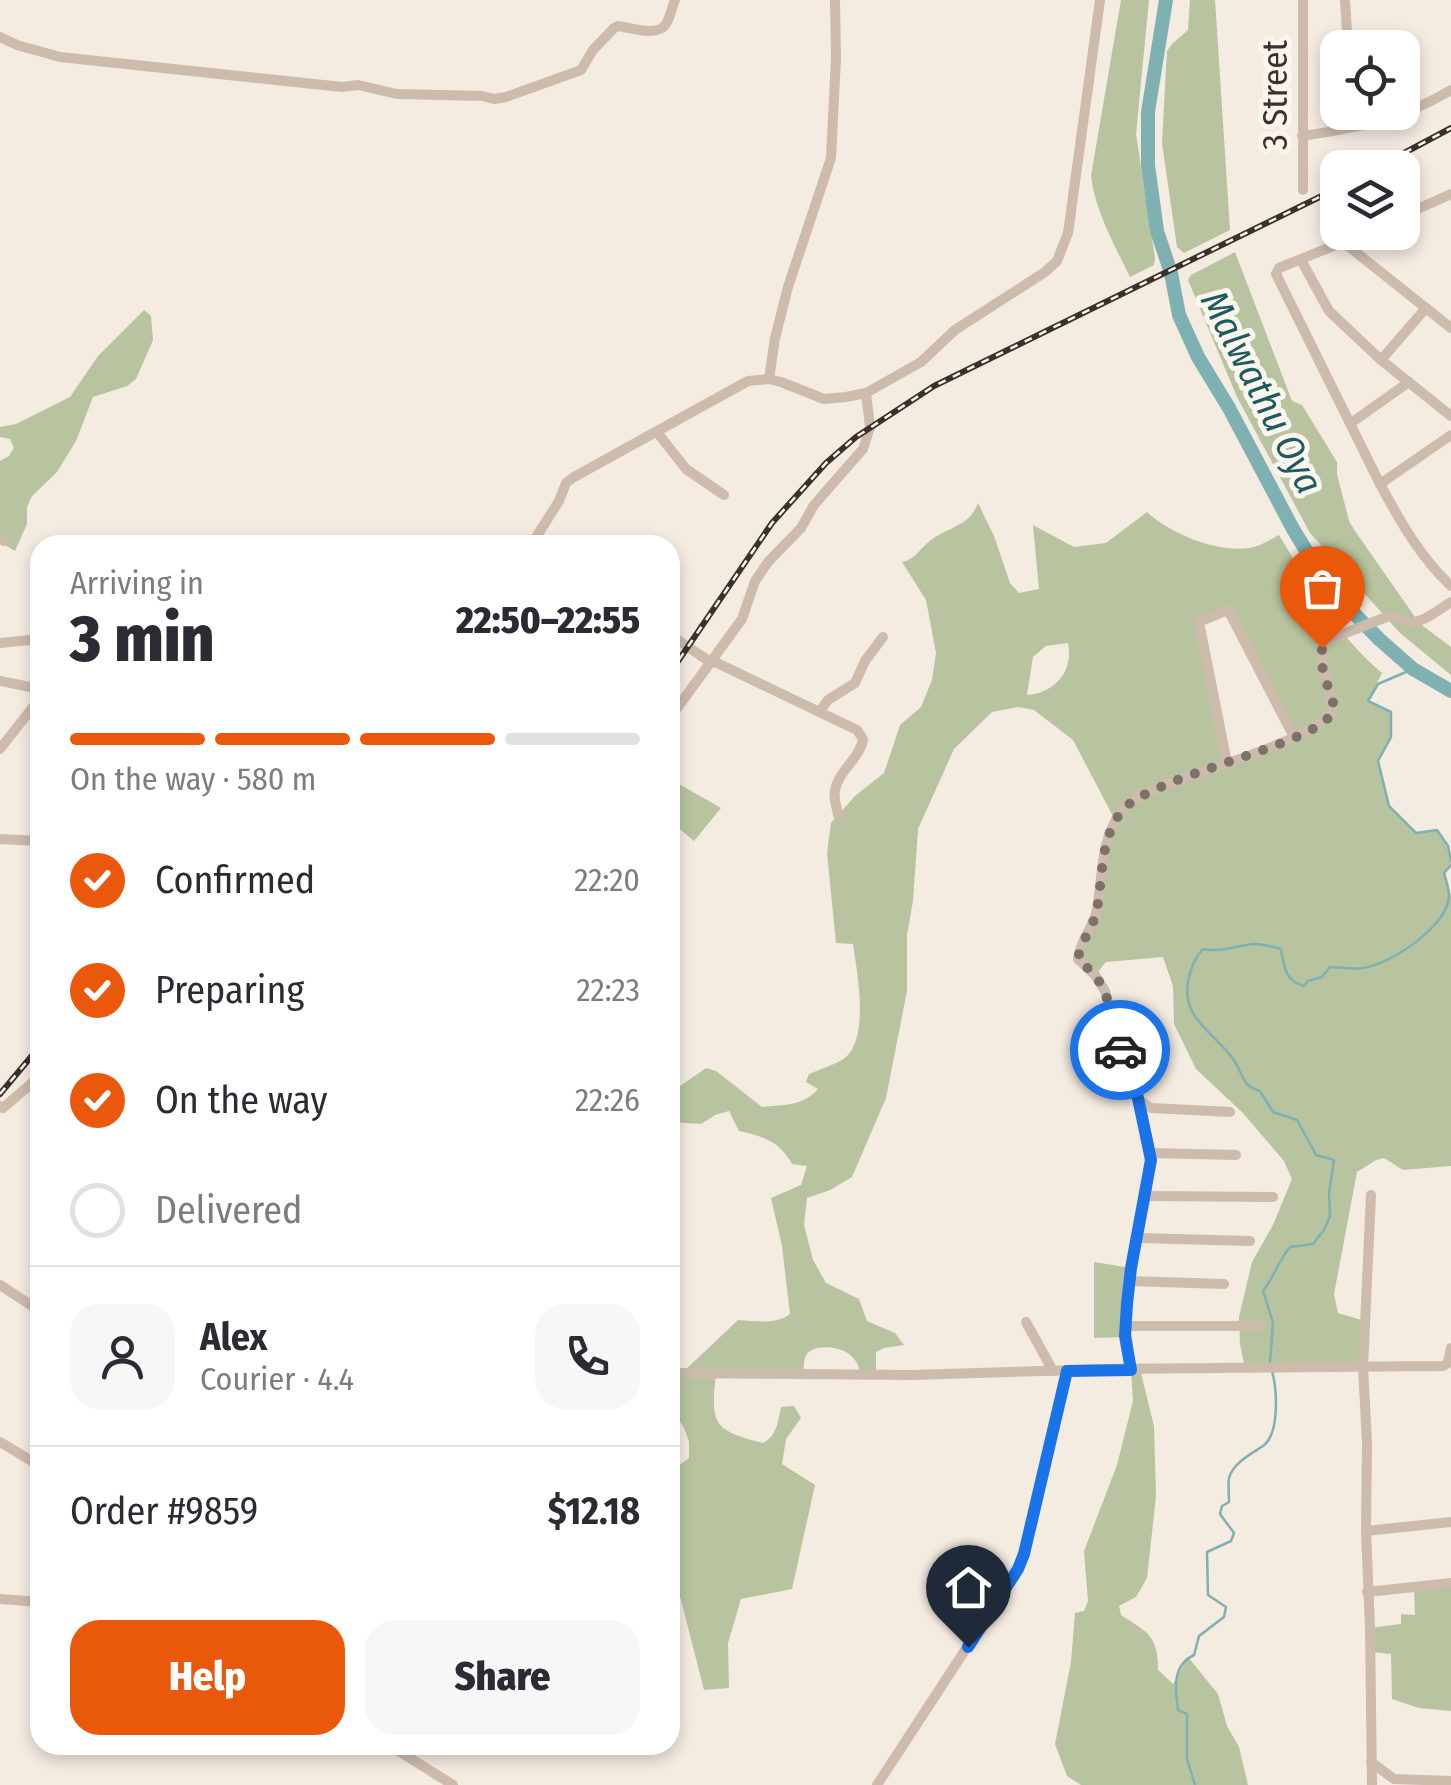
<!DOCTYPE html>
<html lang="en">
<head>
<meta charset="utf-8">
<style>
  :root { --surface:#fff; --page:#f7f7f7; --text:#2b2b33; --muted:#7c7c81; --line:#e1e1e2; --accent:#ea580c }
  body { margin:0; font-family:"Fira Sans Condensed",sans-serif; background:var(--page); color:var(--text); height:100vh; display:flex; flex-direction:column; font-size:38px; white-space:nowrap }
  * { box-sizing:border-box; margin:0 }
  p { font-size:32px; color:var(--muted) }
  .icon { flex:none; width:55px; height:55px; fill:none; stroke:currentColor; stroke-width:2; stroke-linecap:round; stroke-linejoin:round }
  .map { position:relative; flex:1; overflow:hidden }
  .panel { position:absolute; left:30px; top:535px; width:650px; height:1220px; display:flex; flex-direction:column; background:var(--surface); border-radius:30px; box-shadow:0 5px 15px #0003 }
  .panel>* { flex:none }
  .controls { position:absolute; left:1320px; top:30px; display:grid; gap:20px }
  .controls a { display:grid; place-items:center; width:100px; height:100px; border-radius:20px; background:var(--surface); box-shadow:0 5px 15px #0003; font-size:50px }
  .pin { position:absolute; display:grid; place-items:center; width:85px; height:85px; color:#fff; margin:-102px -42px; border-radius:50% 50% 50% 0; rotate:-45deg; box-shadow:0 0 10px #0007 }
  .pin .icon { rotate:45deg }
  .courier { position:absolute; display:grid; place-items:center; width:100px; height:100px; margin:-50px; border:8px solid #1a73e8; border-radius:50%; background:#fff; color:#222; box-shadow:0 2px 12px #0007 }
  .overview em { font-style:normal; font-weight:800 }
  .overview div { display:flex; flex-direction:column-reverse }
  .overview { display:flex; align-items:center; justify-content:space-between; height:170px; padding:0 40px }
  h1 { font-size:65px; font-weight:800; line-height:75px }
  .bar { display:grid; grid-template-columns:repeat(4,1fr); gap:15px 10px; align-content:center; height:120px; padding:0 40px }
  .bar i { height:12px; border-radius:8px; background:var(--line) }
  .bar .current { background:var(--accent) }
  .bar p { grid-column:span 4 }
  .line { display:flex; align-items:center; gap:25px; padding:0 40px; border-top:2px solid var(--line) }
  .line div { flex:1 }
  .round { display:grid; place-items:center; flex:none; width:105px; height:105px; border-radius:30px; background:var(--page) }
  ol { padding:0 40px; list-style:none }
  li { display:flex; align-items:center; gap:30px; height:110px }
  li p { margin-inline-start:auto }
  li .icon { padding:10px; border-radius:50%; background:var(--accent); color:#fff; stroke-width:4 }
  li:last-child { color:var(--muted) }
  li i { width:55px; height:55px; border:5px solid var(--line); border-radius:50% }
  .primary-button { display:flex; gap:20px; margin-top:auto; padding:20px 40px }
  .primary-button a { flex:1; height:115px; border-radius:30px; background:var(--accent); color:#fff; font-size:40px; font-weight:800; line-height:115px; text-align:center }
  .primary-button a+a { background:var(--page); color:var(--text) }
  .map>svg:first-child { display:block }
  .green { fill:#b8c4a0; fill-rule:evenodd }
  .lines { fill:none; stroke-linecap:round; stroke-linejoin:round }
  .stream { stroke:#7fb0b2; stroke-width:2.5 }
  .river { stroke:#7fb0b2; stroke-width:14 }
  .minor { stroke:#cdbbac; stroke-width:10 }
  .rail-casing { stroke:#3b302b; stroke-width:6 }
  .rail { stroke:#fbf5ee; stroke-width:2.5; stroke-dasharray:8; stroke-linecap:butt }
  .done { stroke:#7c716b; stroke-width:10; stroke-dasharray:0 18 }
  .route { stroke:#1a73e8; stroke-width:12 }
  .labels { text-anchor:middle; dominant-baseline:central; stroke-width:10; stroke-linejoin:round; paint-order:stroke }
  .street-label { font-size:35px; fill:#3b302b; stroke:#fbf5ee }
  .water-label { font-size:38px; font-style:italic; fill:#1f5a5e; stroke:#fbf5ee }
</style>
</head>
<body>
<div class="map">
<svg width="1451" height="1785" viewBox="0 0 1451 1785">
  <rect width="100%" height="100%" fill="#f4ebe1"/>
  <g class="green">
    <path d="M1121,0H1149L1136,134L1155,258L1154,265L1130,277C1115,246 1095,211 1091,176Z"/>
    <polygon points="1190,0 1215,0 1230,230 1184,253 1177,247 1162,143 1167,51 1172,44 1188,30"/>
    <polygon points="1235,252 1292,401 1302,405 1337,462 1337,474 1349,521 1355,531 1415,617 1423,626 1451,647 1451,675 1400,633 1310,533 1237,397 1188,280 1191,275"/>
    <polygon points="144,310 151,316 153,340 136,379 127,386 93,397 76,441 57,472 32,496 27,507 27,524 15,551 0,542 0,461 9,456 14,448 10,439 0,437 0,427 16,424 70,397 98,356"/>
    <path d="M978,503L994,536L1010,583L1019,593L1039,589L1033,525L1074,547L1106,543L1147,512C1171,534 1217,553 1250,548C1260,546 1270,540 1279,535C1309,585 1337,635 1382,673L1368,701L1391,712V737L1378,761L1389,806L1416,832L1437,830C1445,842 1450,851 1451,865L1444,873L1451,895V1166L1403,1170L1384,1158L1376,1160L1357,1172L1334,1294L1338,1313L1365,1321L1363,1367L1245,1368L1240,1344L1239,1317L1252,1262L1273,1225L1292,1179L1284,1161L1243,1113L1196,1069L1174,1024L1173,986L1163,957L1106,962L1095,975L1081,964L1116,822L1073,740L1034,710L1018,707L992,712L954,749L918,829L913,901L907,935V991L886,1098L852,1177L830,1190L807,1198L804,1225L813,1260L826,1283L859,1299L867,1321L895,1333L904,1345L884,1348L876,1352V1374L861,1375C859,1366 856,1359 849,1354C839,1346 809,1343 805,1358C803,1364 804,1370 804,1375L716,1374C710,1426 714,1430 763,1443C777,1436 778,1421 781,1407L794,1406L801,1418L786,1439L782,1464L815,1485L792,1589L741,1599L728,1643L729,1688L704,1690L681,1600L670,1565V1472L689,1458V1442L685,1430L676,1415V1388L673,1373H682L738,1320C755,1321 776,1325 790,1314L782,1246L771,1198L801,1185L807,1166L792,1164C780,1142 763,1136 739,1131L729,1111L715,1115L701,1124L670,1122V1093L706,1068L716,1071L762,1107C782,1105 804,1106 818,1089L806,1082L809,1074C820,1069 835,1065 845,1058C870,1037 857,972 853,944L836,943L827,853L831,823L855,796L884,773L900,725L921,707L932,680L936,653L926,600L902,562C917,559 921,546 934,538C952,526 970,525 978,503ZM1231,611L1293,738L1227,762L1200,621ZM1068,643C1074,671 1055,693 1027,695L1033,657L1046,646Z"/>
    <polygon points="670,779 721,808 694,841 670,821"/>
    <polygon points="1094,1262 1131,1268 1125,1337 1094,1338"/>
    <path d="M1140,1369L1154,1426L1156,1496L1147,1578L1136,1597L1119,1606L1121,1615C1148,1633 1158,1635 1158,1670L1173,1684L1188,1657L1218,1694L1227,1726L1239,1747L1248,1785H1081L1067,1776L1055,1744L1071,1662L1075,1613L1084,1611L1088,1601L1084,1551L1117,1465L1133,1401L1131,1370Z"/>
    <polygon points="1451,1584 1451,1711 1419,1708 1392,1699 1391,1654 1371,1652 1370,1628 1401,1624 1401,1614 1415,1615 1414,1588"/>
  </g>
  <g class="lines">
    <g class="stream">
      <polyline points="1413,669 1378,684 1368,701 1391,712 1391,737 1378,761 1389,806 1416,833 1437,830 1448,846 1451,861"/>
      <path d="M1270,1363L1273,1323L1263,1291C1274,1277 1279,1260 1290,1247L1313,1244L1324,1230L1330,1216L1329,1193L1334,1160L1316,1155L1297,1120L1273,1112L1260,1091C1242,1086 1244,1076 1235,1062C1217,1033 1178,1019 1189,977C1192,966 1195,957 1203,949C1222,953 1237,945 1255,944C1264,944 1273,947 1281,949C1284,967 1285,981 1304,986L1308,981L1322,977L1330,967C1341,967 1352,970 1362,968C1389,966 1449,925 1449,896C1449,889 1446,880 1444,873L1451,865"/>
      <path d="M1195,1785L1187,1759V1714L1178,1710C1175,1689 1172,1665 1194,1655L1199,1636L1224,1617L1226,1607L1208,1595L1207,1552L1231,1541L1234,1533L1220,1514L1222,1506L1229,1502C1229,1495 1228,1485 1229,1478C1233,1463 1251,1454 1263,1446C1280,1434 1277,1389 1272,1371"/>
    </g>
    <polyline class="river" points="1166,0 1148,112 1148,165 1157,231 1171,273 1179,315 1198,357 1229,408 1293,529 1329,588 1379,639 1413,669 1451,691"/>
    <g class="minor">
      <polyline points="1345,0 1348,48"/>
      <path d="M0,37L17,45L60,57L342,87L358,85L397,94L483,96L494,99L506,97L581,70L593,50L614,28L618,26C631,28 658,37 666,24C670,18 672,7 675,0"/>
      <path d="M1302,136C1361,127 1399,121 1451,90"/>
      <polyline points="1303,190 1303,0"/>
      <polyline points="1402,216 1451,194"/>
      <polyline points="1343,242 1364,232"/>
      <polyline points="1301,260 1329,311 1381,360 1451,416"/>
      <polyline points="1381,360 1426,308"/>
      <polyline points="769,379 775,338 788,287 831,158 836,58 835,0"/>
      <polyline points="1351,423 1409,382"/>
      <polyline points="657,432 686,469 724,495"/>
      <path d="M1451,435L1380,484C1400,521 1420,557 1451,586"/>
      <polyline points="1380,484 1276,274 1279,268 1343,242 1451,328"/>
      <polyline points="0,539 4,541"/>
      <polyline points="531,545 559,501 566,483 574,477 748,381 769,379 781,382 824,399 846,397 866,393 921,362 955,330 1045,272 1057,261 1068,233 1100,0"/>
      <polyline points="670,635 712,663"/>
      <polyline points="0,643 40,639"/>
      <path d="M713,661L857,730L863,739C860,759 838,771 835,790C833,799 837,807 838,815"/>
      <polyline points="0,681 40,689"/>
      <polyline points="819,712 828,700 855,683 865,661 883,637"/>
      <polyline points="670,718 742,619 755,581 768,562 801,528 814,505 863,449 870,427 866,393"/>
      <polyline points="0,749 40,698"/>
      <polyline points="1227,763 1199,622 1228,610 1294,737"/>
      <polyline points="0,839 40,841"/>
      <polyline points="1138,1099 1151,1108 1230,1112"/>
      <polyline points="0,1106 3,1108 40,1076"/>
      <polyline points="1151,1153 1236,1155"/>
      <polyline points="1371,1195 1363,1367 1367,1443 1366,1531 1370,1628 1372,1785"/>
      <polyline points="1146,1196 1273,1197"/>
      <polyline points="1138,1238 1250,1241"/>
      <polyline points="1129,1281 1224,1284"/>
      <polyline points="0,1285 40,1311"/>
      <polyline points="1026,1322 1053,1371"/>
      <polyline points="1125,1326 1261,1326"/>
      <path d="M1131,1369L1125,1326L1131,1268L1146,1196L1151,1153L1137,1098L1122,1057L1105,991L1095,975L1078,959C1080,940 1094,927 1097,909C1103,876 1100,840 1121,812C1136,794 1160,787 1181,779C1212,768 1321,736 1333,709L1322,661L1325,641L1389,616C1398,616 1405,622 1413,622C1424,622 1441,608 1451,602"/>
      <polyline points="670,1373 912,1375 1107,1369 1443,1366 1448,1363 1451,1348"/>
      <polyline points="0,1442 40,1466"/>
      <polyline points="1366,1531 1451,1522"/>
      <polyline points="1367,1592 1451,1583"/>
      <polyline points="0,1599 40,1602"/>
      <polyline points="389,1745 453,1785"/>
      <polyline points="1371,1762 1394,1779 1451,1781"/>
      <polyline points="877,1785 1018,1569 1033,1521 1067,1371"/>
    </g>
    <g class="rail-casing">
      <g id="rail">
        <polyline points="1376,168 1451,128"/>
        <polyline points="670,673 772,523 826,463 856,437 934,386 1338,188"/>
        <polyline points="0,1094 40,1046"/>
      </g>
    </g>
    <use href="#rail" class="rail"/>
  </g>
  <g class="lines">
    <path class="done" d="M1120,1050L1105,991L1095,975L1078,959C1081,940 1094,927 1097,909C1103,876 1100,840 1121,812C1150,774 1328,744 1333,709C1335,698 1325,683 1323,672C1322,664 1322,656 1322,648"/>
    <polyline class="route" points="968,1647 1018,1569 1024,1554 1067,1371 1131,1370 1125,1336 1127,1304 1131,1268 1151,1160 1138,1098 1120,1050"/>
  </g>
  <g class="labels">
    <g class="street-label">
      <text transform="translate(1275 95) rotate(-90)">3 Street</text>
    </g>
    <g class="water-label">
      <text transform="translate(1262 392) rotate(63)">Malwathu Oya</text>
    </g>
  </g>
</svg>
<div class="controls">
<a><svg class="icon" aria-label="locate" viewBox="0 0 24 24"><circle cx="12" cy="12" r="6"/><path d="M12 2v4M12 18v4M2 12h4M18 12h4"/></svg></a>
<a><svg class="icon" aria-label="layers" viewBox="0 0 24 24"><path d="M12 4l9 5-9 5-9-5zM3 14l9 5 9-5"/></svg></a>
</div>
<div class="pin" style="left:1322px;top:648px;background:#ea580c"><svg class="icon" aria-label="bag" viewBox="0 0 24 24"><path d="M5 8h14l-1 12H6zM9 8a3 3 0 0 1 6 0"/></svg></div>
<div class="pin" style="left:968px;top:1647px;background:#1f2937"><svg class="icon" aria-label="home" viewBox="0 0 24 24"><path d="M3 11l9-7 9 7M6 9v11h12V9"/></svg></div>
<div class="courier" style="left:1120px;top:1050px"><svg class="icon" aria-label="car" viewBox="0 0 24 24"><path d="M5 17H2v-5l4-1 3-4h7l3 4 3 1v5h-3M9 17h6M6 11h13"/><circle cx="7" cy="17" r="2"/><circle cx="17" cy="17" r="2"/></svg></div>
<section class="panel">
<div class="overview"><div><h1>3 min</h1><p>Arriving in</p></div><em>22:50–22:55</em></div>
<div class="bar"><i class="current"></i><i class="current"></i><i class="current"></i><i></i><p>On the way · 580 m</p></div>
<ol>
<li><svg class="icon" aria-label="check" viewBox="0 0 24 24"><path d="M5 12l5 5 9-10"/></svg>Confirmed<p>22:20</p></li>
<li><svg class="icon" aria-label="check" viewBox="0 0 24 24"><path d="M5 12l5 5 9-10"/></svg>Preparing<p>22:23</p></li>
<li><svg class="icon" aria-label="check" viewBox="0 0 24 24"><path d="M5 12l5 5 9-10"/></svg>On the way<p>22:26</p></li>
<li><i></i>Delivered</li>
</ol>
<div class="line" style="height:180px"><a class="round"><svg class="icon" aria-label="person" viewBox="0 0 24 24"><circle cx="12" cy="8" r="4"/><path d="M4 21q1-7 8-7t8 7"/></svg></a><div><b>Alex</b><p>Courier · 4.4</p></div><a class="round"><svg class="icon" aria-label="phone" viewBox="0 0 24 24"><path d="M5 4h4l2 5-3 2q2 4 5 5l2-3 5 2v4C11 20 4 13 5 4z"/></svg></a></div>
<div class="line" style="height:130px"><div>Order #9859</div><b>$12.18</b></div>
<div class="primary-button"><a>Help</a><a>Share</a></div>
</section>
</div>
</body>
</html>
